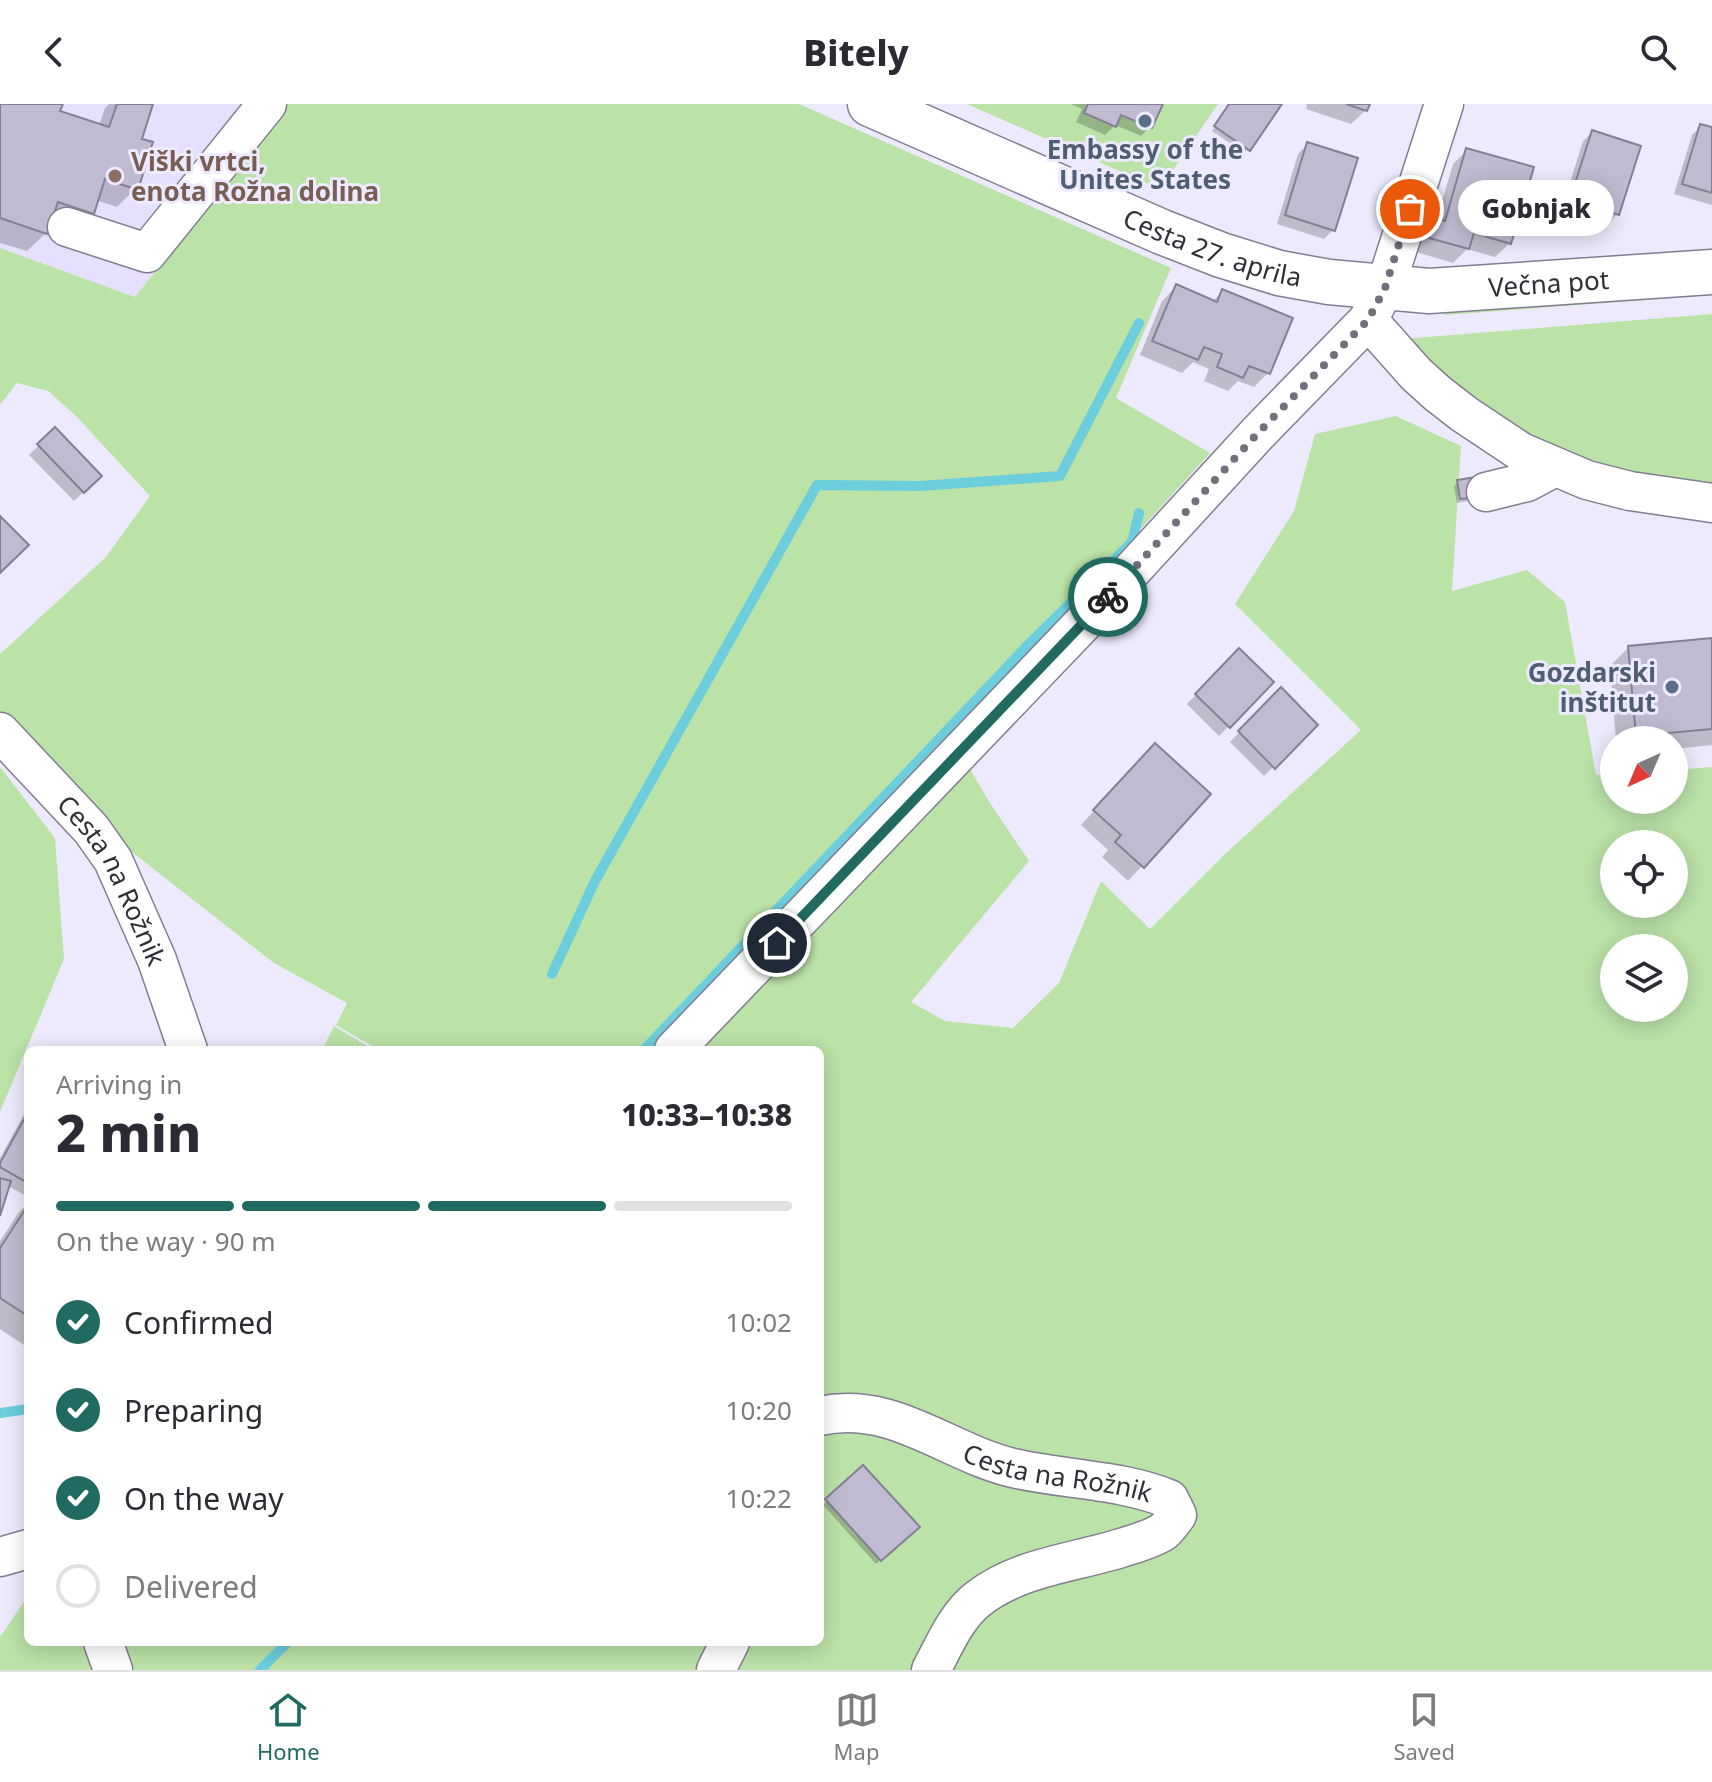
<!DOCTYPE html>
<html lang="en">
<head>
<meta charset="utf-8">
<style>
  :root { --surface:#fff; --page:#f7f7f7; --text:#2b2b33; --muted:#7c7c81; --line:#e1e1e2; --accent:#206a62 }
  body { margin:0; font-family:"Noto Sans",sans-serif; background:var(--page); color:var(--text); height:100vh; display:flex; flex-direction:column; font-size:30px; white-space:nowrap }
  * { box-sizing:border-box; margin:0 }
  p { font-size:26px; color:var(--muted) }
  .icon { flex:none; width:44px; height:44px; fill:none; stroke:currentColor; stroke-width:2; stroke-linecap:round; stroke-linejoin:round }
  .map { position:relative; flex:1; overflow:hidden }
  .sheet { position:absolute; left:24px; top:942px; width:800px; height:600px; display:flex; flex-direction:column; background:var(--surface); border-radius:12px; box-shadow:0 4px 20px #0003 }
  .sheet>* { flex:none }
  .needle { width:52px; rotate:224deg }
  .buttons { position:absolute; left:1600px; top:622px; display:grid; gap:16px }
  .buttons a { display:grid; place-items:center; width:88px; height:88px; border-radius:50%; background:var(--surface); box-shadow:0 4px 20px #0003; font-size:40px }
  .pin { position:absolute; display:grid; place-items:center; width:68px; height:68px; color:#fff; margin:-34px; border:4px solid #fff; border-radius:50%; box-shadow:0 2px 8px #0007 }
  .courier { position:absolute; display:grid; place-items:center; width:80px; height:80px; margin:-40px; border:6px solid #206a62; border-radius:50%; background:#fff; color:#222; box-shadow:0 2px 10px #0007 }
  .bubble { position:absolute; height:56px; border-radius:28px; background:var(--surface); box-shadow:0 4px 20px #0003; font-size:26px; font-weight:800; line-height:56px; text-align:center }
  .head em { font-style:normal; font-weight:800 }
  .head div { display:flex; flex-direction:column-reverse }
  .head { display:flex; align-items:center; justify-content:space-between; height:136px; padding:0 32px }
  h1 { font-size:52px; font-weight:800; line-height:60px }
  .bar { display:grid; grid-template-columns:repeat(4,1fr); gap:12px 8px; align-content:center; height:96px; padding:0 32px }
  .bar i { height:10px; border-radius:6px; background:var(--line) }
  .bar .on { background:var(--accent) }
  .bar p { grid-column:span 4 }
  ol { padding:0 32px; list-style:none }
  li { display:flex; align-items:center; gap:24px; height:88px }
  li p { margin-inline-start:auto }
  li .icon { padding:8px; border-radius:50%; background:var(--accent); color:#fff; stroke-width:4 }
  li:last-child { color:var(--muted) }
  li i { width:44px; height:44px; border:4px solid var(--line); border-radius:50% }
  header { display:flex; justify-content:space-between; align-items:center; height:104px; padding:0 32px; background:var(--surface); font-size:36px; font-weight:800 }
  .dock { display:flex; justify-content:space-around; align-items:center; height:112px; border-top:2px solid var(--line); background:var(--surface); font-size:22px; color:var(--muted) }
  .dock a { display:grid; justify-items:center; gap:4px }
  .dock .on { color:var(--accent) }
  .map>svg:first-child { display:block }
  .built { fill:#e6e0fe }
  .green { fill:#bbe2a7; fill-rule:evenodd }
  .shadow { fill:#0003 }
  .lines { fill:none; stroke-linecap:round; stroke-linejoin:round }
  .stream { stroke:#6ccddc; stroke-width:10 }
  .building { fill:#c0bbd1; stroke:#848094; stroke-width:2 }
  .minor-casing { stroke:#827d92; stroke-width:41 }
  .major-casing { stroke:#827d92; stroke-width:47 }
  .minor { stroke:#fff; stroke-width:38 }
  .major { stroke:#fff; stroke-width:44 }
  .done { stroke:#72707c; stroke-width:8; stroke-dasharray:0 14.4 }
  .route { stroke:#206a62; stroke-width:10 }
  .service-dot { fill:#5c6f8a; stroke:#eeeafd; stroke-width:3 }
  .education-dot { fill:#8d6e63; stroke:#eeeafd; stroke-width:3 }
  .labels { text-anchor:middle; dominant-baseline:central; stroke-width:6; stroke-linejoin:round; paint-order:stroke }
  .service-label { font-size:26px; font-weight:bold; fill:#4e5e75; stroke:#eeeafd }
  .education-label { font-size:26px; font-weight:bold; fill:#785e54; stroke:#eeeafd; text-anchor:start }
  .street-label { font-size:26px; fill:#302e37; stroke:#eeeafd }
</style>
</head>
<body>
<header><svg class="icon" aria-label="back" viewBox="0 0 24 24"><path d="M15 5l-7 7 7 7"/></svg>Bitely<svg class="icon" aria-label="search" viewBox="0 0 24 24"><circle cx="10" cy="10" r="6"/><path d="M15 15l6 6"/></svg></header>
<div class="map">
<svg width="1712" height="1566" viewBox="0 0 1712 1566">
  <rect width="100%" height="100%" fill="#eeeafd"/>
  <polygon class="built" points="0,0 288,0 135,193 0,144"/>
  <g class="green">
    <path d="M288,0H799L1171,164L1116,294L1210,349L951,633L990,699L1029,757L911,898L945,917L1013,924L1059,879L1101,777L1150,825L1225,750L1361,626L1235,500L1294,407L1315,330L1396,312L1461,342L1452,487L1527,466L1565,498L1596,671L1614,670V696H1674V666L1712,663V1566H0V1533L28,1492V1538H820V946H379L336,921L347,899L274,859L119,738L0,609V550L106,453L150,392L76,312L48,287L17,279L0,301V144L135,193ZM1614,740H1674V800H1614ZM1614,844H1674V904H1614Z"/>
    <polygon points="967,0 1218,0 1160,85"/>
    <polygon points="1712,182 1712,191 1445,211 1444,203"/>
    <polygon points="1712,210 1712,387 1585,363 1484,310 1402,235"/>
    <polygon points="0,663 55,734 64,855 0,1008"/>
    <polygon points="334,922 374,946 322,946"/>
  </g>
  <g class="shadow">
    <polygon points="0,0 61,0 58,8 99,22 105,4 109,0 151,0 139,36 136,84 117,103 96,96 92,109 73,128 48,120 46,129 27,147 0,139"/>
    <polygon points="1071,0 1160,0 1150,23 1141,32 1115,21 1105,31 1076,18 1082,5"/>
    <polygon points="1230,0 1280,0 1244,49 1212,27"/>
    <polygon points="1307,0 1368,0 1366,6 1351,20 1306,5"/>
    <polygon points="1701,22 1712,25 1712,101 1674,90 1692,31"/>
    <polygon points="1593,28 1617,110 1608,120 1562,104 1583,37"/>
    <polygon points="1308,40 1333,126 1324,135 1277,120 1298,50"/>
    <polygon points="1467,46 1510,139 1495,153 1467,145 1453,159 1416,148 1421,130 1437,115 1453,60"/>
    <polygon points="1176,183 1212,198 1222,188 1268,269 1254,283 1238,277 1228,287 1204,277 1209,265 1193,258 1182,269 1140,251 1162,197"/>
    <polygon points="55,326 100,372 74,397 29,351"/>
    <polygon points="1458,378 1473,396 1457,399 1454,382"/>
    <polygon points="1712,536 1712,641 1674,645 1674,636 1616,636 1610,562 1629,543"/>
    <polygon points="1239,547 1272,578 1219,632 1187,600"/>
    <polygon points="1281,586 1315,621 1264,672 1230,638"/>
    <polygon points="1141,655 1208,690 1128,777 1102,753 1108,746 1081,721"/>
    <polygon points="28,1003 28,1093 8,1082 0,1107 0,1054"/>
    <polygon points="28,1099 28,1237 24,1241 0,1225 0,1137 19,1108"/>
    <polygon points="863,1364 917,1423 876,1460 823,1401"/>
  </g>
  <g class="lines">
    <g class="stream">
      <polyline points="552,870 595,777 817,381 920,382 1060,372 1139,219"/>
      <polyline points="644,946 1029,540 1132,438 1139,409"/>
      <polyline points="0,1309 28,1305"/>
      <polyline points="260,1566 288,1538"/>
    </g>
  </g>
  <g class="building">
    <polygon points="0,0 63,0 60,7 109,23 117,0 153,0 142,35 153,38 138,86 105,75 94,110 58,98 47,130 0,114"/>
    <polygon points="1088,0 1163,0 1152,24 1121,11 1116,23 1084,9"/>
    <polygon points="1229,0 1282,0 1250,47 1214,22"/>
    <polygon points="1346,0 1370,0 1367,7"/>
    <polygon points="1700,20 1712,23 1712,89 1682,80"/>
    <polygon points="1592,26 1641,42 1619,111 1570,95"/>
    <polygon points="1307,38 1358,54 1335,127 1285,111"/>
    <polygon points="1466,44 1534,63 1511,140 1474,129 1469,145 1429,134 1435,114 1445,117"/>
    <polygon points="1176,180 1217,198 1222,185 1293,214 1270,270 1249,262 1243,274 1217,263 1222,250 1204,243 1198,256 1152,237"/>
    <polygon points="55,323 102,372 84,389 37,340"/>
    <polygon points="1476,373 1479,393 1460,395 1457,376"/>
    <polygon points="0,412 29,441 0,469"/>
    <polygon points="1712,534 1712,625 1636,632 1628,542"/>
    <polygon points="1239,544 1274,578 1230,624 1195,590"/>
    <polygon points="1281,583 1318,621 1275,665 1238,627"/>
    <polygon points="1155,639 1211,690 1144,764 1115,738 1121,731 1093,706"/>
    <polygon points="28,1008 28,1079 0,1063 0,1059"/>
    <polygon points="0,1074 11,1077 0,1112"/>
    <polygon points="28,1101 28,1212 0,1194 0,1144"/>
    <polygon points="863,1361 920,1423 881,1457 825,1395"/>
  </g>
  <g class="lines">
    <g class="minor-casing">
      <g id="minor">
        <polyline points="67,123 147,149 267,0"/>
        <polyline points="1368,216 1416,270 1437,289 1464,310 1521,348 1587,376 1630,387 1712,399"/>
        <polyline points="1486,388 1527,378 1555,363"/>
        <path id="s1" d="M0,628L91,725L113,756L157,856L188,946"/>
        <polyline points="674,946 1090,512 1258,329 1368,216 1385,184 1444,0"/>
        <path id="s2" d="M820,1312C893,1296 946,1348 1013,1364C1064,1376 1120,1375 1169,1395L1177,1411C1172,1417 1168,1425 1161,1429C1149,1436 1134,1440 1121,1444C1073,1459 1019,1463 978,1495C956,1512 944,1542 931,1566"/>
        <polyline points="0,1453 28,1445"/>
        <polyline points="103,1538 113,1566"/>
        <polyline points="716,1566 730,1538"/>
      </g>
    </g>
    <g class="major-casing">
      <g id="major">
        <path id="s3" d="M870,0L1162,128L1221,151L1279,169L1329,178L1429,187L1712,168"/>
      </g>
    </g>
    <use href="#minor" class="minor"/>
    <use href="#major" class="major"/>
  </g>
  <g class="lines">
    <polyline class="done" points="1108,493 1258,329 1368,216 1385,184 1410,105"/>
    <polyline class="route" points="777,839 1108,493"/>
  </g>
  <g class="service-dot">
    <circle cx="1145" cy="17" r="8"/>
    <circle cx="1672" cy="583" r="8"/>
  </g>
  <circle class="education-dot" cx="115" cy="72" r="8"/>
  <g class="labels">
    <g class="service-label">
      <text x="1145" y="45">Embassy of the<tspan x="1145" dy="30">Unites States</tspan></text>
      <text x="1656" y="568" text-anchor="end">Gozdarski<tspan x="1656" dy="30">inštitut</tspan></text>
    </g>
    <g class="education-label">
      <text x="131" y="57">Viški vrtci,<tspan x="131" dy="30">enota Rožna dolina</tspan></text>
    </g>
    <g class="street-label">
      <text stroke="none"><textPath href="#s3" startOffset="372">Cesta 27. aprila</textPath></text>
      <text stroke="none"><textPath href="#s3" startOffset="714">Večna pot</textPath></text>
      <text stroke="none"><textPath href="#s1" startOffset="188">Cesta na Rožnik</textPath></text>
      <text stroke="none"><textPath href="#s2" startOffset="248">Cesta na Rožnik</textPath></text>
    </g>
  </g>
</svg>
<div class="buttons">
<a><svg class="needle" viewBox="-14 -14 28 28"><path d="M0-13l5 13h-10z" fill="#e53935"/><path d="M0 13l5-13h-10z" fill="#7c7c81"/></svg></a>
<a><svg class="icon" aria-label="locate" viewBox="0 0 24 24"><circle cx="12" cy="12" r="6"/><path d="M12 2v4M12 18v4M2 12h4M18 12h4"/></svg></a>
<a><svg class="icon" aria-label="layers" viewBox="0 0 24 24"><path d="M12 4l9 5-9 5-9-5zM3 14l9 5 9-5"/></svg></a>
</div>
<div class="pin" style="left:1410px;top:105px;background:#ea580c"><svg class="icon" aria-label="bag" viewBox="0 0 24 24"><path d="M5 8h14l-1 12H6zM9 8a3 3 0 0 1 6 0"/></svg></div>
<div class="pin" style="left:777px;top:839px;background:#1f2937"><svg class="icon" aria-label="home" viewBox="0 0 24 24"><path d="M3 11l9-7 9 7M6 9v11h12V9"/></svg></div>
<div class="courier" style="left:1108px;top:493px"><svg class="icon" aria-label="bike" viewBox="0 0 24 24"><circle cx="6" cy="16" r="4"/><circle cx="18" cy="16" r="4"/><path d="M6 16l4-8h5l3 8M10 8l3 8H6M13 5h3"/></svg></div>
<div class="bubble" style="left:1458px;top:76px;width:156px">Gobnjak</div>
<section class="sheet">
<div class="head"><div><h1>2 min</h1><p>Arriving in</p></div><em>10:33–10:38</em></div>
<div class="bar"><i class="on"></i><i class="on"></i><i class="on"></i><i></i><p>On the way · 90 m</p></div>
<ol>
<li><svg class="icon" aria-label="check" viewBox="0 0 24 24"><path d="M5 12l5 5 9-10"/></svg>Confirmed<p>10:02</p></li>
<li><svg class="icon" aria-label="check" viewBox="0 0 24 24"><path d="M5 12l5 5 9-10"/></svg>Preparing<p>10:20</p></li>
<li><svg class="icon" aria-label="check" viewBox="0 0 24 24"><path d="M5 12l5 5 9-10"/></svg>On the way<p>10:22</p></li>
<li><i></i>Delivered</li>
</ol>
</section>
</div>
<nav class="dock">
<a class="on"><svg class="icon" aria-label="home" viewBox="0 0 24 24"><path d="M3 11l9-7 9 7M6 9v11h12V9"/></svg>Home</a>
<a><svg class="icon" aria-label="map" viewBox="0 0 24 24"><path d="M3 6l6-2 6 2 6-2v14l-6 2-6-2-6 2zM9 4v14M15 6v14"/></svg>Map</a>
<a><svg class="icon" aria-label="saved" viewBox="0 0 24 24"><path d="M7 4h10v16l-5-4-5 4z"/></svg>Saved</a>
</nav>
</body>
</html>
